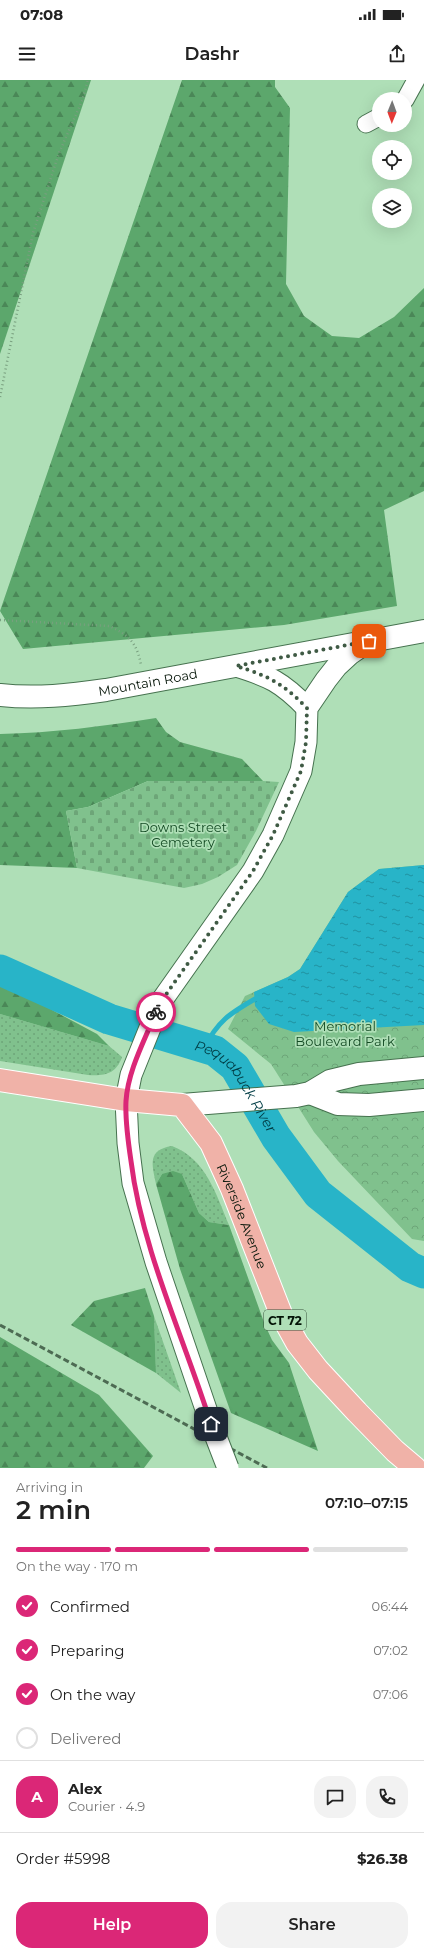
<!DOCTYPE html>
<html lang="en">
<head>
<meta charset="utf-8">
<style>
  :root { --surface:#fff; --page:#f2f2f2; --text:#222; --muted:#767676; --line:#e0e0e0; --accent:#db2777 }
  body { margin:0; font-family:Montserrat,sans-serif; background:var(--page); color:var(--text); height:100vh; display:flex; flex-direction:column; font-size:15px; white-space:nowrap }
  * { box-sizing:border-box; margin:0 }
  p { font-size:13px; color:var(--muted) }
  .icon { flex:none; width:22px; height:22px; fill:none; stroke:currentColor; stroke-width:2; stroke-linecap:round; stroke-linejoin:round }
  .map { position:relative; height:1388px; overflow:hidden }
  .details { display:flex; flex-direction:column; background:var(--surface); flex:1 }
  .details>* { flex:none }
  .needle { width:26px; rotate:181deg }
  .tools { position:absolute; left:372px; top:12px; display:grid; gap:8px }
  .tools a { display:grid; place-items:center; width:40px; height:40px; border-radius:50%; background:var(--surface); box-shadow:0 4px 16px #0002; font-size:20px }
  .pin { position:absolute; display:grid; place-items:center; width:34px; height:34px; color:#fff; margin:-17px; border-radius:8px; box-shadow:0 2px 6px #0006 }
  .courier { position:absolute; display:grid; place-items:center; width:40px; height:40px; margin:-20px; border:3px solid #db2777; border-radius:50%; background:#fff; color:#222; box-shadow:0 1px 5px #0007 }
  .summary em { font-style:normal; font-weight:600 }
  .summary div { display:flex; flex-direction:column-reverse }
  .summary { display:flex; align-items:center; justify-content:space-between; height:68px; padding:0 16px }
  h1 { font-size:26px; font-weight:600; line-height:30px }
  .bar { display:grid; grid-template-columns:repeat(4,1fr); gap:6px 4px; align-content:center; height:48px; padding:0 16px }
  .bar i { height:5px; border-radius:3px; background:var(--line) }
  .bar .current { background:var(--accent) }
  .bar p { grid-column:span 4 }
  .line { display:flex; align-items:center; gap:10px; padding:0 16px; border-top:1px solid var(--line) }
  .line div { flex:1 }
  .round { display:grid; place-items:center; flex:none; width:42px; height:42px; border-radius:16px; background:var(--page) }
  ol { padding:0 16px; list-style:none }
  li { display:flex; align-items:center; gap:12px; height:44px }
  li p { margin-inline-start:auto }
  li .icon { padding:4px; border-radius:50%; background:var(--accent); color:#fff; stroke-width:4 }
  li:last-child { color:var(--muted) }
  li i { width:22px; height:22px; border:2px solid var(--line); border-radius:50% }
  .action { display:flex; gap:8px; margin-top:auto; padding:8px 16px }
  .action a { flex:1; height:46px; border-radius:16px; background:var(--accent); color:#fff; font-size:16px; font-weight:600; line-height:46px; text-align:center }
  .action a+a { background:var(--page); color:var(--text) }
  .status { display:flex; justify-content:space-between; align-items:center; height:28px; padding:0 20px; background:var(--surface); direction:ltr }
  .status svg { height:11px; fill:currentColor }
  header { display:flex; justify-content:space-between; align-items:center; height:52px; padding:0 16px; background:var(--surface); font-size:18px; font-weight:600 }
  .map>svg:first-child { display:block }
  .grass { fill:url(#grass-dots) }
  .forest { fill:url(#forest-firs) }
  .cemetery { fill:url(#cemetery-stones) }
  .park { fill:url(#park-crowns) }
  .water { fill:url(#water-ripples) }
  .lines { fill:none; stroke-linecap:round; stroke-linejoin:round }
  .stream { stroke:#28b4c8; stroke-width:5 }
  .river { stroke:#28b4c8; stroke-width:31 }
  .minor-casing { stroke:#46724f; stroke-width:19 }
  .tertiary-casing { stroke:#46724f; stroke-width:23 }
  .secondary-casing { stroke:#46724f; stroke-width:24 }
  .trunk-casing { stroke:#fff; stroke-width:24 }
  .path { stroke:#799f7f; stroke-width:2.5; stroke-dasharray:1 3; stroke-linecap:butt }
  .minor { stroke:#fff; stroke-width:17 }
  .tertiary { stroke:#fff; stroke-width:21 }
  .secondary { stroke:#fff; stroke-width:22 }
  .trunk { stroke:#f0b2a8; stroke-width:22 }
  .rail { stroke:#4d6b53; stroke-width:3; stroke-dasharray:6 3; stroke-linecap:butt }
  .tertiary-bridge-casing { stroke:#46724f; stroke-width:23; stroke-linecap:butt }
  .tertiary-bridge { stroke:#fff; stroke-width:21 }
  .done { stroke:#3f5a44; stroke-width:4; stroke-dasharray:0 7.2 }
  .route { stroke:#db2777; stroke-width:5 }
  .labels { text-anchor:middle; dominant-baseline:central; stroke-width:3.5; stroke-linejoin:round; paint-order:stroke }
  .shield { fill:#afdfb7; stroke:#37503b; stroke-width:1 }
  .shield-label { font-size:12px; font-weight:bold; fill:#031306 }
  .street-label { font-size:13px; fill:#031306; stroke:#afdfb7 }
  .park-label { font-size:13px; fill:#134a23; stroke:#afdfb7 }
  .water-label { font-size:14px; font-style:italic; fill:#003d45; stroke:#afdfb7 }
</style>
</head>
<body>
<div class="status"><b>07:08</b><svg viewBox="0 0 49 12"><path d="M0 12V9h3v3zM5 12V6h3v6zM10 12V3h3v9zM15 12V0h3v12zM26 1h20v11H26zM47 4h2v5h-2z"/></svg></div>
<header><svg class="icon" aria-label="menu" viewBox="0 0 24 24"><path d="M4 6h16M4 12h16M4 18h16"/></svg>Dashr<svg class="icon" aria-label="share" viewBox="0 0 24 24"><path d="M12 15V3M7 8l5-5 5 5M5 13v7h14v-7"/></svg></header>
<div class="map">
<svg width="424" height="1388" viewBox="0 0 424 1388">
  <defs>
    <pattern id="grass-dots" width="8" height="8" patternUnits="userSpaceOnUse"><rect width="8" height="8" fill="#80c18d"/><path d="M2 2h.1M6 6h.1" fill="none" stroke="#6da578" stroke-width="1.8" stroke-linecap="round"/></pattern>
    <pattern id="forest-firs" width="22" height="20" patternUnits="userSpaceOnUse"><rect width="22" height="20" fill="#5ca76c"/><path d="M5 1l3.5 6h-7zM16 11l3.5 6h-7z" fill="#4a8757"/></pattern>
    <pattern id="cemetery-stones" width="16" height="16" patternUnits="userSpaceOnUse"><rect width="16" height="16" fill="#80c18d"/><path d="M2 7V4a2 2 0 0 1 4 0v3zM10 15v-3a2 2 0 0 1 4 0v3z" fill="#6da578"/></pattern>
    <pattern id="park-crowns" width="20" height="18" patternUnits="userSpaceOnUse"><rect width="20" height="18" fill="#80c18d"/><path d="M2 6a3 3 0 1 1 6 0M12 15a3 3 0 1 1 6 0" fill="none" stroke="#6da578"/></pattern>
    <pattern id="water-ripples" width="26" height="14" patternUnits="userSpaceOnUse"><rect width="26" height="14" fill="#28b4c8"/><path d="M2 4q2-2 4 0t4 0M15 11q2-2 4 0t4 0" fill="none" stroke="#2091a0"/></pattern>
  </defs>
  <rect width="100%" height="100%" fill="#afdfb7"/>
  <g class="grass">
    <path d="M0,934L109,966L122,977C116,994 105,996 88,995L0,981Z"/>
    <path d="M172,1066C206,1079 216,1114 229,1145L209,1142L199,1133L182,1094H162L156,1104C152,1084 147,1070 172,1066Z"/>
    <polygon points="154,1236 181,1313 156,1293"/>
  </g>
  <g class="forest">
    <polygon points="0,0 91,0 0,274"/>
    <polygon points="182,0 275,0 275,7 290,28 286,204 304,236 332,256 359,258 394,237 424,208 424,411 384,430 397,526 284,545 23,569 0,531"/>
    <path d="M156,638L166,652L180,662L242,679L263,701H148L88,727L66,731L77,788L0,785V654C53,653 104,646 156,638Z"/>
    <polygon points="0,902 97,954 109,966 0,934"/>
    <polygon points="173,1091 182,1094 199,1133 209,1142 229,1145 265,1245 272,1260 289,1283 318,1371 231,1333 180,1189 156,1104 162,1094"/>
    <polygon points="145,1208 154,1236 156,1293 71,1245 94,1221"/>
    <polygon points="0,1257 99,1315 153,1376 144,1388 0,1388"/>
  </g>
  <polygon class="cemetery" points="148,701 263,701 279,702 256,751 237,785 218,797 202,804 184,808 77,788 66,731 88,727"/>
  <polygon class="park" points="424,785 424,1161 412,1159 338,1081 314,1052 271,984 228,949 245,916 288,897 300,889 348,812 379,789"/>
  <polygon class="water" points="424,785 424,945 294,952 269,944 255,926 254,912 288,897 300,889 348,812 379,789"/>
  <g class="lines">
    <path class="stream" d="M204,968C218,941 229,934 255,919L260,918"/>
    <path class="river" id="s1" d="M0,890L109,939L215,971L235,987L276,1057L318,1114L410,1187L424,1193"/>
    <g class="minor-casing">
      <g id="minor">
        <polyline points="405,20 416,0"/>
        <polyline points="366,44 379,37"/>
      </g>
    </g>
    <g class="tertiary-casing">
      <g id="tertiary">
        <path d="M236,586C269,596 282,602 307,628"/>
        <polyline points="211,1344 156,1182 133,1103 128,1063 126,1020 131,995 160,923 253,791 273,755 301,691 306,662 307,628 326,600 337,586 350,574 369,561"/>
      </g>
    </g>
    <g class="secondary-casing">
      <g id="secondary">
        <path id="s2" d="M0,615C36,619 71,615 106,610L424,551"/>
        <polyline points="310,1013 338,1024 369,1025 424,1020"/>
        <polyline points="182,1025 296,1016 310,1013 330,1001 359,994 424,988"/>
      </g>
    </g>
    <g class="trunk-casing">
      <g id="trunk">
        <path id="s3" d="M0,1000L126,1020L182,1025L211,1063L232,1109L281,1234L297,1263L318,1290L357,1332L395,1371L415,1388"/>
      </g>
    </g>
    <g class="path">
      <polyline points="0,317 33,153 59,73 82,21 88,0"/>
      <path d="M0,540L109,546C129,555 137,563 141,585"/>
    </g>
    <use href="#minor" class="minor"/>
    <use href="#tertiary" class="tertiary"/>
    <use href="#secondary" class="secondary"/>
    <use href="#trunk" class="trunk"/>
    <polyline class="rail" points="0,1245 267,1388"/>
    <g class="tertiary-bridge-casing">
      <polyline id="tertiary-bridge" points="211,1344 228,1388"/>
    </g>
    <use href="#tertiary-bridge" class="tertiary-bridge"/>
  </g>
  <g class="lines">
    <path class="done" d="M156,932L160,923L253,791L273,755L301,691L306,662L307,628C282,603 269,596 236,586L369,561"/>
    <path class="route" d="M156,932C145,960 128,990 126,1021C125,1040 128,1061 131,1081C142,1170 184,1258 211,1344"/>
  </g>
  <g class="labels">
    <rect class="shield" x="264" y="1230" width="42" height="20" rx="3"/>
    <g class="shield-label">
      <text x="285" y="1240">CT 72</text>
    </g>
    <g class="street-label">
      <text stroke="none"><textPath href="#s2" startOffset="149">Mountain Road</textPath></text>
      <text stroke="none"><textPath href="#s3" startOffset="311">Riverside Avenue</textPath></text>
    </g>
    <g class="park-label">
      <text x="183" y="747">Downs Street<tspan x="183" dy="15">Cemetery</tspan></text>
      <text x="345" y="946">Memorial<tspan x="345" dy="15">Boulevard Park</tspan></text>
    </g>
    <g class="water-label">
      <text stroke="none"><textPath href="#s1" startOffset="270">Pequabuck River</textPath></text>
    </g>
  </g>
</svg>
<div class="tools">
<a><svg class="needle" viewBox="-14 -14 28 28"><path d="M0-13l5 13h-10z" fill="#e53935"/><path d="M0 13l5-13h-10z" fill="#767676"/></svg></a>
<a><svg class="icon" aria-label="locate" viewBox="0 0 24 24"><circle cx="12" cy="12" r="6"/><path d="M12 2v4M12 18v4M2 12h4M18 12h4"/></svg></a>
<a><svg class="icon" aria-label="layers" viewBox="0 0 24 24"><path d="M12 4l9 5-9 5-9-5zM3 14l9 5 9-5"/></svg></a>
</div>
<div class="pin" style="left:369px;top:561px;background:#ea580c"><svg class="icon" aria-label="bag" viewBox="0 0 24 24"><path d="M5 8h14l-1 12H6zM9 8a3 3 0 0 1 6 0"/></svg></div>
<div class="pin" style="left:211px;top:1344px;background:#1f2937"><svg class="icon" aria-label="home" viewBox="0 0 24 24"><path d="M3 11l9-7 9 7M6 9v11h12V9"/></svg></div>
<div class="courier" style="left:156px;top:932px"><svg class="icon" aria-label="bike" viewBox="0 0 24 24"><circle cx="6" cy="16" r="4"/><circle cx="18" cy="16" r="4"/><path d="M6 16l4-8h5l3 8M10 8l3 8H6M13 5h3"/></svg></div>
</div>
<section class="details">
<div class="summary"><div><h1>2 min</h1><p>Arriving in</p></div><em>07:10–07:15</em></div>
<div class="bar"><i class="current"></i><i class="current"></i><i class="current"></i><i></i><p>On the way · 170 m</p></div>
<ol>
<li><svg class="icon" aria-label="check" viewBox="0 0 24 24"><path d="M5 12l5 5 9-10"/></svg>Confirmed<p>06:44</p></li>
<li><svg class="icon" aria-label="check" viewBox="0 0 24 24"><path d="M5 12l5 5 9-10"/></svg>Preparing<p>07:02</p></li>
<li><svg class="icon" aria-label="check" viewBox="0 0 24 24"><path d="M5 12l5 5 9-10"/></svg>On the way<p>07:06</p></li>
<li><i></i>Delivered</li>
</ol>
<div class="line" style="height:72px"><b class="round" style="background:var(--accent);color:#fff">A</b><div><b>Alex</b><p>Courier · 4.9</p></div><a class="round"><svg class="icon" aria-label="chat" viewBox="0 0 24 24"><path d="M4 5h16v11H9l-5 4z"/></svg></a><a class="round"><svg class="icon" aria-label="phone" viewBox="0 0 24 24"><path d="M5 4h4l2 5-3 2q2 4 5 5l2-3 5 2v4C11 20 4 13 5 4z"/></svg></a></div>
<div class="line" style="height:52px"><div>Order #5998</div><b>$26.38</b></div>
<div class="action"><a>Help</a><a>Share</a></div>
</section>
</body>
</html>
